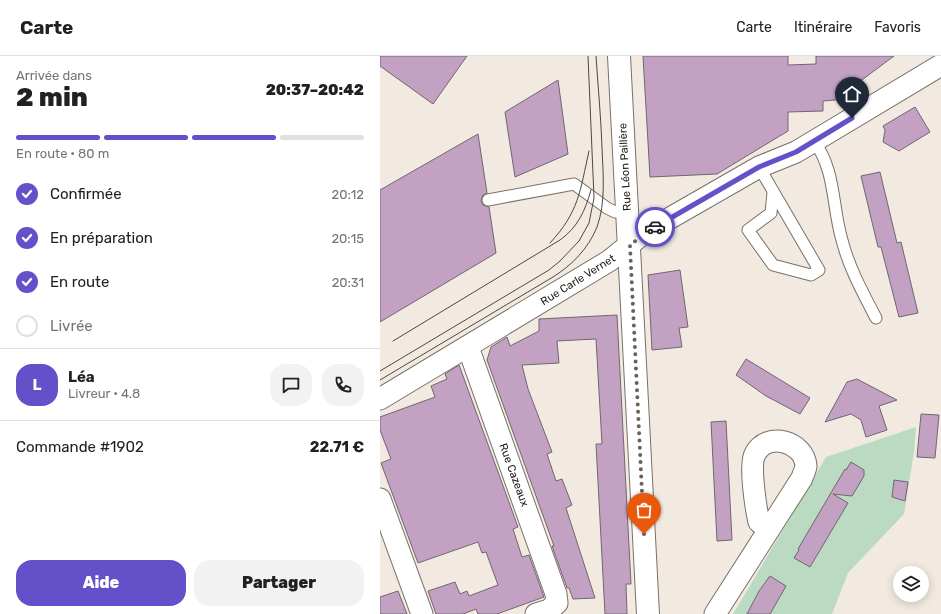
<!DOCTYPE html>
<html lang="fr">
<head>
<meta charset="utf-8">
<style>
  :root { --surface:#fff; --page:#f2f2f2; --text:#202124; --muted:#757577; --line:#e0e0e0; --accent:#6450c8 }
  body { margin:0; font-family:Rubik,sans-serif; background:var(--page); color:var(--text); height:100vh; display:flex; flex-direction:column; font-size:15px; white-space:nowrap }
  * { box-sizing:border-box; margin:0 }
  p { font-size:13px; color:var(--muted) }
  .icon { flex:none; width:22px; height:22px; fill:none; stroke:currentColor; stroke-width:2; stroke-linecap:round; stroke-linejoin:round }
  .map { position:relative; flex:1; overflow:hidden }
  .details { display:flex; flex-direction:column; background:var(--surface); width:380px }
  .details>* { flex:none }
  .tools { position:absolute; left:513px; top:510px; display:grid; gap:8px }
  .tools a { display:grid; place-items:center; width:36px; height:36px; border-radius:50%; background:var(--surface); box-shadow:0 2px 10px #0003; font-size:20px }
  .pin { position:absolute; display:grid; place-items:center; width:34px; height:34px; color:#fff; margin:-41px -17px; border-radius:50% 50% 50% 0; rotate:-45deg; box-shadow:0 0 4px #0007 }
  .pin .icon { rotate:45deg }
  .courier { position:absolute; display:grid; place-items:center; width:40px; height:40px; margin:-20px; border:3px solid #6450c8; border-radius:50%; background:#fff; color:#222; box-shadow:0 1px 5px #0007 }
  .head em { font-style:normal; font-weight:800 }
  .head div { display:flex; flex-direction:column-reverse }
  .head { display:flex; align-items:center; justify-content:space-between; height:68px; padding:0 16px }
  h1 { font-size:26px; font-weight:800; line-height:30px }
  .bar { display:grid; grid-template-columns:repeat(4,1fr); gap:6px 4px; align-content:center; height:48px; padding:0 16px }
  .bar i { height:5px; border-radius:3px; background:var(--line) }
  .bar .active { background:var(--accent) }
  .bar p { grid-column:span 4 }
  .line { display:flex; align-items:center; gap:10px; padding:0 16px; border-top:1px solid var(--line) }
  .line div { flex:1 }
  .round { display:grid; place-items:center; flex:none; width:42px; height:42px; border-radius:16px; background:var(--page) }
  ol { padding:0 16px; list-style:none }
  li { display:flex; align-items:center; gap:12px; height:44px }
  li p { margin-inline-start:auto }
  li .icon { padding:4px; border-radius:50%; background:var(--accent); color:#fff; stroke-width:4 }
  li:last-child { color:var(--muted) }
  li i { width:22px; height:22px; border:2px solid var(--line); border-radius:50% }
  .cta { display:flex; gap:8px; margin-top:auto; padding:8px 16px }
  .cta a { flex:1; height:46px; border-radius:16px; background:var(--accent); color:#fff; font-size:16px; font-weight:800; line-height:46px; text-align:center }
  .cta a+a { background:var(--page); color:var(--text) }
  header { display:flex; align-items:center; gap:24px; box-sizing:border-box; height:56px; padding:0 20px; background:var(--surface); border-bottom:1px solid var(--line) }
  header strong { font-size:19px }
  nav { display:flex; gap:22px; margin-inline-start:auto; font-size:14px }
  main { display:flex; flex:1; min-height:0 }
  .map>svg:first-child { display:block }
  .green { fill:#bbdac2 }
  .building { fill:#c3a1c3; stroke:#6f676f }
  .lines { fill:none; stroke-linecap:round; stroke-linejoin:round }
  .service-casing { stroke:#797169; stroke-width:13 }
  .minor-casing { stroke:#797169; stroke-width:23 }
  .tertiary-casing { stroke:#797169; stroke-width:24 }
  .service { stroke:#fff; stroke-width:11 }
  .minor { stroke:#fff; stroke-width:21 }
  .tertiary { stroke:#fff; stroke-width:22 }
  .tram { stroke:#4c4843; stroke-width:1 }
  .done { stroke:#67625c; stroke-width:4; stroke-dasharray:0 7.2 }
  .route { stroke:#6450c8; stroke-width:5 }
  .labels { text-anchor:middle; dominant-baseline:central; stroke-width:3.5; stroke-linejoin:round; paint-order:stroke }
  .street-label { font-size:11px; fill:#1c1915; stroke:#fff }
</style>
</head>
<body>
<header>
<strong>Carte</strong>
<nav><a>Carte</a><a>Itinéraire</a><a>Favoris</a></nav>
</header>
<main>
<section class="details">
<div class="head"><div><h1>2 min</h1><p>Arrivée dans</p></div><em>20:37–20:42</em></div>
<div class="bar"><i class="active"></i><i class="active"></i><i class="active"></i><i></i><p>En route · 80 m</p></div>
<ol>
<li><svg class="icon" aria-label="check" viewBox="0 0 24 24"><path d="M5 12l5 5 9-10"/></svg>Confirmée<p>20:12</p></li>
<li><svg class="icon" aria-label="check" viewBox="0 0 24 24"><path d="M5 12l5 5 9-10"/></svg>En préparation<p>20:15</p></li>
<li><svg class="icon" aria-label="check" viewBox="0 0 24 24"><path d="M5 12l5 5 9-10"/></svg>En route<p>20:31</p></li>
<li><i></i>Livrée</li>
</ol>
<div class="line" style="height:72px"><b class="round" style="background:var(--accent);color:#fff">L</b><div><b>Léa</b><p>Livreur · 4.8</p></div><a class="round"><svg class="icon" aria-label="chat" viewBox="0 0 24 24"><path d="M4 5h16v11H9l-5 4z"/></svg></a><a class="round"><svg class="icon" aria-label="phone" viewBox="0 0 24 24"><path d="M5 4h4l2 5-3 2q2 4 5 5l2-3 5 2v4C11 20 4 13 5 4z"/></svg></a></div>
<div class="line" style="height:52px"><div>Commande #1902</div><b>22.71 €</b></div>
<div class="cta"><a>Aide</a><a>Partager</a></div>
</section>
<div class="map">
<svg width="561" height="558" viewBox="0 0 561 558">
  <rect width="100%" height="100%" fill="#f2eae1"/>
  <polygon class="green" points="536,371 534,396 524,458 468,517 452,558 353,558 446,401"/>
  <g class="building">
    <polygon points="0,0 87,0 53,48 0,10"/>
    <polygon points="263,0 408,0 408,9 436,8 436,0 514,0 455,44 443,45 443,55 408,56 408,75 337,118 270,121"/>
    <polygon points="178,24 188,98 135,121 125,56"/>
    <polygon points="535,51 550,76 519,95 503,86 505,74 503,70"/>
    <polygon points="98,78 107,137 103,139 101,145 103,149 109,151 116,197 0,266 0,134"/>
    <polygon points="500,116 517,187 521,186 538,257 519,261 501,191 498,191 481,120"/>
    <polygon points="300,214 308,271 299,272 302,291 272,294 268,219"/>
    <polygon points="237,259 251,528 246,528 247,558 225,558 216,388 222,388 216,283 177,285 179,307 142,309 148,333 172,396 167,398 176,425 182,423 192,449 186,452 215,542 193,543 189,532 187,532 172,490 174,490 107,304 111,291 127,281 130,290 159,275 159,263"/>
    <polygon points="366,303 430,342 420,358 386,340 356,319"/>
    <polygon points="79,309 138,471 133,473 142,501 149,499 164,541 117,558 98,558 96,553 83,558 56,558 48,535 75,526 80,538 87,535 89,540 118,529 106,496 102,497 98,486 38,507 1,407 11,403 0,374 0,361 55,341 51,330 67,323 65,318"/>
    <polygon points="477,323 517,344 499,350 507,374 486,381 481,364 471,358 445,366 467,326"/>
    <polygon points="541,358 559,359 555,402 537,401"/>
    <polygon points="346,365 352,484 337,485 331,366"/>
    <polygon points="471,406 484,414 484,420 472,440 453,438 468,447 430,511 414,502 419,494 418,493 465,413 466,414"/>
    <polygon points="514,424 528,426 525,445 512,441"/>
    <polygon points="390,520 406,530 390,558 367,558 379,535"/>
    <polygon points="18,535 27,558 0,558 0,541"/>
  </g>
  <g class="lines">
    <g class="service-casing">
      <g id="service">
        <path d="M434,85C456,115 452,151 462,184C469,212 483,237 496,262"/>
        <polyline points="379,111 439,214 431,219 393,209 368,174 391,157 393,136"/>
        <polyline points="108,144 194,128 227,152 235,156 247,156"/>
      </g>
    </g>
    <g class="minor-casing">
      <g id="minor">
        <polyline points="88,291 176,538 177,547 169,554 156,558"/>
        <polyline points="0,343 229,205 264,177 379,111 416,96 561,9"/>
        <polyline points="0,443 42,558"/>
        <path d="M335,558L422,422C423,418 426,413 426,410C424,385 387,375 375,398C369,409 376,453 379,466L389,473"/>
      </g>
    </g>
    <g class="tertiary-casing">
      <polyline id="tertiary" points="239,0 268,558"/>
    </g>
    <use href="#service" class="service"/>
    <use href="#minor" class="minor"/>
    <use href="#tertiary" class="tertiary"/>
    <g class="tram">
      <path d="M170,187C199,156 200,135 209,95"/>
      <path d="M13,285L180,184C198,171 205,155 211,134"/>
      <polyline points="0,315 169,214 180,205 199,185 209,167 214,142 208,0"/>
      <path d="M0,324L173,221C192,209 208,193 217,171C226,146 223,118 222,92C221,61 218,31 216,0"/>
    </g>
  </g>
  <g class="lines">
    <polyline class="done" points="264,478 250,190 264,177 275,171"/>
    <polyline class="route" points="275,171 379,111 416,96 472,62"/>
  </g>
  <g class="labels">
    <g class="street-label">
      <text transform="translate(245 111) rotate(-93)">Rue Léon Paillère</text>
      <text transform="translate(198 224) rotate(-32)">Rue Carle Vernet</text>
      <text transform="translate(134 419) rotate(70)">Rue Cazeaux</text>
    </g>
  </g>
</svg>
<div class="tools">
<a><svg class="icon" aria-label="layers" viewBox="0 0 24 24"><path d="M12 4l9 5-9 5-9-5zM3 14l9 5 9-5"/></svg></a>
</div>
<div class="pin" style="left:264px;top:478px;background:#ea580c"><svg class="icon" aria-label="bag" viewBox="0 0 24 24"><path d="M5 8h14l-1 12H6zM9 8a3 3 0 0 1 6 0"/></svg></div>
<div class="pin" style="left:472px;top:62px;background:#1f2937"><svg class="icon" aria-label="home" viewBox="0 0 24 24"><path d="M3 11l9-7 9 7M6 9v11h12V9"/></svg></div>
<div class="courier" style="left:275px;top:171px"><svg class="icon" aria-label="car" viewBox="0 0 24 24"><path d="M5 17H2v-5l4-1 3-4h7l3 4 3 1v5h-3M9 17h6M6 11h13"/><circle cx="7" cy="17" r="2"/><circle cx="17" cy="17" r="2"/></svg></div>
</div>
</main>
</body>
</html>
